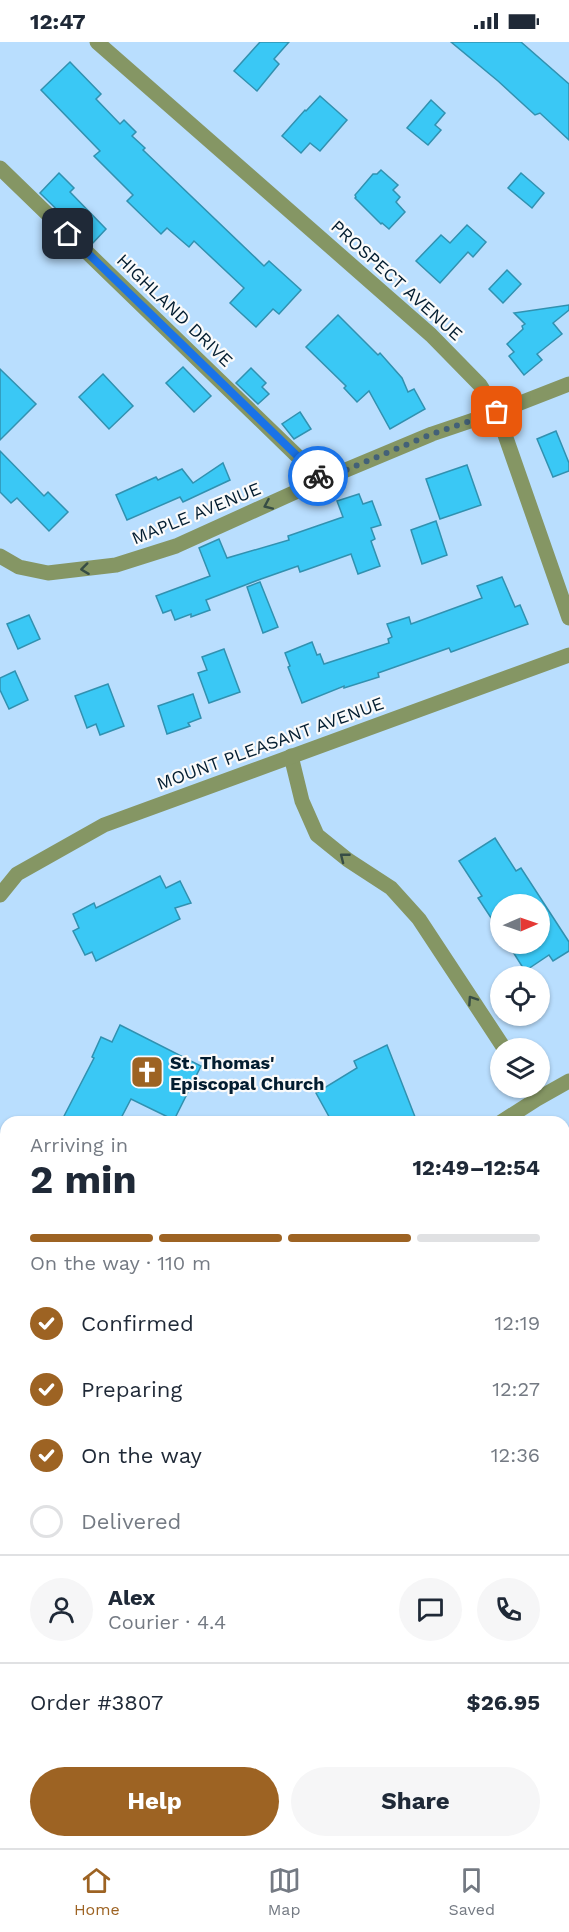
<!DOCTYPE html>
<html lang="en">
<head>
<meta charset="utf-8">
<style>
  :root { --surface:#fff; --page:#f6f6f7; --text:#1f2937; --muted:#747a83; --line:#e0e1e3; --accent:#9d6323 }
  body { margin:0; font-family:"Work Sans",sans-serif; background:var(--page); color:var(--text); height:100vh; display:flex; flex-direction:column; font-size:22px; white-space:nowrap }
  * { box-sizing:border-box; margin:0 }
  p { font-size:20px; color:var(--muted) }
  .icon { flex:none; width:33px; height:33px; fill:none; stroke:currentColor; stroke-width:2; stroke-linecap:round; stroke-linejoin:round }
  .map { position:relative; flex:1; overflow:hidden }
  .side { position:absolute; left:0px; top:1074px; width:570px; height:732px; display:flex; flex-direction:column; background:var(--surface); border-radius:18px 18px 0 0; box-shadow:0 2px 4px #0004 }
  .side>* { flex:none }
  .needle { width:39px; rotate:88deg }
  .controls { position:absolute; left:490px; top:852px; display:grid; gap:12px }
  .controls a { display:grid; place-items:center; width:60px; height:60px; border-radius:50%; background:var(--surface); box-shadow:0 2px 4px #0004; font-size:30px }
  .pin { position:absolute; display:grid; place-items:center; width:51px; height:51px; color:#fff; margin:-26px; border-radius:12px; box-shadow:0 3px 9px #0006 }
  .courier { position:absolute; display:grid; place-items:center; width:60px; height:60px; margin:-30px; border:4px solid #1a73e8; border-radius:50%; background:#fff; color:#222; box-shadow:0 2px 8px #0007 }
  .head em { font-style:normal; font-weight:700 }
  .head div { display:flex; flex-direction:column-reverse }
  .head { display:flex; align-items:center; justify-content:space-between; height:102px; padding:0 30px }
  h1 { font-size:39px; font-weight:700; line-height:45px }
  .bar { display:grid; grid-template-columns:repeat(4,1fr); gap:9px 6px; align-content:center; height:72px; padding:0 30px }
  .bar i { height:8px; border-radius:4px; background:var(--line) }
  .bar .active { background:var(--accent) }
  .bar p { grid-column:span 4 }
  .line { display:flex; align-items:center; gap:15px; padding:0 30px; border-top:2px solid var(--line) }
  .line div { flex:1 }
  .round { display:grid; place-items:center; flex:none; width:63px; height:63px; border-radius:32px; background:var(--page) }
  ol { padding:0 30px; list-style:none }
  li { display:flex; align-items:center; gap:18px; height:66px }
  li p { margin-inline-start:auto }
  li .icon { padding:6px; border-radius:50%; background:var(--accent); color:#fff; stroke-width:4 }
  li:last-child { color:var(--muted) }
  li i { width:33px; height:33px; border:3px solid var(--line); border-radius:50% }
  .button { display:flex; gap:12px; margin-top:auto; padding:12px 30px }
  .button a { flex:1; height:69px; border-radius:36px; background:var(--accent); color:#fff; font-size:24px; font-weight:700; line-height:69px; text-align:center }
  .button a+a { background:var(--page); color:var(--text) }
  .status { display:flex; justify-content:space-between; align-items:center; height:42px; padding:0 30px; background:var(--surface); direction:ltr }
  .status svg { height:16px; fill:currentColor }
  .tab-bar { display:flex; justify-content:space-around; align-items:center; height:84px; border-top:2px solid var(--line); background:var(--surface); font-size:16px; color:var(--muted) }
  .tab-bar a { display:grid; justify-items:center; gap:3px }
  .tab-bar .active { color:var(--accent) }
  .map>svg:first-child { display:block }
  .water { fill:#2c9b8f }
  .building { fill:#3ac8f5; stroke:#3191b0; stroke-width:1.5 }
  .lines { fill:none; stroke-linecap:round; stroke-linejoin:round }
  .service { stroke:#859664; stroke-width:14 }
  .minor { stroke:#859664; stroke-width:15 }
  .primary { stroke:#485920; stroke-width:15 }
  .oneway { stroke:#374d45 }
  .done { stroke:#436178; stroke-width:6; stroke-dasharray:0 10.8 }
  .route { stroke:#1a73e8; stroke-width:8 }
  .labels { text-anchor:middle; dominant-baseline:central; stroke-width:4.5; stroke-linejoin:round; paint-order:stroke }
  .street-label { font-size:18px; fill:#031d30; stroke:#fafafa }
  .poi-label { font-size:18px; font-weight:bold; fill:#031d30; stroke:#fafafa; text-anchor:start }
</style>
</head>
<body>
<div class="status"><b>12:47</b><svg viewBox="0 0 49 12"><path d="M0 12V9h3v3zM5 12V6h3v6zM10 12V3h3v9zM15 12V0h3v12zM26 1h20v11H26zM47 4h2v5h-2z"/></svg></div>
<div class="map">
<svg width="569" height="1806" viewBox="0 0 569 1806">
  <rect width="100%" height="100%" fill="#b9defe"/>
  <g class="water">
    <polygon points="564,1479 569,1480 569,1561 564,1557"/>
    <polygon points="6,1586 6,1800 203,1800 205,1806 0,1806 0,1588"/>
  </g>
  <g class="building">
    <polygon points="260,0 289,0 274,17 279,22 257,49 234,29"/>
    <polygon points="451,0 521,0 569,42 569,98 540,71 535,73 498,39"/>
    <polygon points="70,20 101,52 96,57 120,82 124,78 136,90 132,94 145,106 143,108 264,224 269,219 301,248 279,272 273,267 256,285 230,261 244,246 194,199 189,205 167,186 161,192 127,159 133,153 94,114 100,109 41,48"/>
    <polygon points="320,54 347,78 320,109 310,101 301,111 282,94 305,68 306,69"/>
    <polygon points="431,58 445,71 435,83 441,88 428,103 407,86"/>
    <polygon points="381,128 398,143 393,148 400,155 396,160 405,170 389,187 382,181 381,182 355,156 356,155 355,153 373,132 377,132"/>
    <polygon points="59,131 74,146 70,150 106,187 92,202 40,151"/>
    <polygon points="521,131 544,151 532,166 508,146"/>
    <polygon points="467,183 486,200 473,215 468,210 440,241 416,219 441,193 450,201"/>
    <polygon points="507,228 521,242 503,261 489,247"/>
    <polygon points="569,263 569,268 553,281 562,292 537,312 542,318 524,333 509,314 514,310 507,302 523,287 522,284 525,282 514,271"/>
    <polygon points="338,273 378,313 380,311 402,336 408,350 414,347 425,367 390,387 369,349 357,360 344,346 346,344 306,305"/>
    <polygon points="183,325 211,354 194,370 166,341"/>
    <polygon points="251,326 266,341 262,345 269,352 258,362 236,341"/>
    <polygon points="0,327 36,362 0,398"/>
    <polygon points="103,332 133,364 109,387 79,355"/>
    <polygon points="300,370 311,387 294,397 282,382"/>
    <polygon points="556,389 569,421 569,429 553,435 537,397"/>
    <polygon points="0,409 44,454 48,450 68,470 49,489 17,456 11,461 0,450"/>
    <polygon points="223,421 230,438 183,460 180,455 127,478 116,453 156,435 158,438 182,427 193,441"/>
    <polygon points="467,423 481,463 440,477 426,437"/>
    <polygon points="359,452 363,462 372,459 381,483 371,486 375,497 371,499 380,524 358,532 351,512 300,530 298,524 261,537 206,558 210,568 191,575 191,572 175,578 171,568 163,571 156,554 210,534 199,506 219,497 227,516 289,498 288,494 343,475 337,459"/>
    <polygon points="436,479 447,513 422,522 411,488"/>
    <polygon points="502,535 515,565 520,563 528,582 451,610 449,606 378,631 379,635 344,646 344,644 302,661 288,625 290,624 285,611 312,600 317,613 320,612 324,622 389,601 388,597 392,595 387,582 409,575 411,582 482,556 477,544"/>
    <polygon points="260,540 278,585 263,591 247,545"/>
    <polygon points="29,573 40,597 18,607 7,582"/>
    <polygon points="224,607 240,650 209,661 198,631 207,628 202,615"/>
    <polygon points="15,629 28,658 9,667 0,648 0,636"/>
    <polygon points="108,642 124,684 100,693 96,682 87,686 75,654"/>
    <polygon points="193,652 201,676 188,681 190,684 167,692 158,664"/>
    <polygon points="495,796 516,829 521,826 569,900 569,909 553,919 549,913 525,929 508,902 540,902 540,862 501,862 501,891 478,856 482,854 459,819"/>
    <polygon points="160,834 166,846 180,839 191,861 175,866 180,877 96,919 92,910 85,913 73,889 79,886 73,872 94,861 96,866"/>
    <polygon points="120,983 201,1024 174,1078 131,1057 119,1080 61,1080 94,1016 92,1015 101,995 112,1000"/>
    <polygon points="387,1003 417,1080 332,1080 316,1051 357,1026 354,1019"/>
  </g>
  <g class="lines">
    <polyline class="service" points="562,1806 569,1801"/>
    <g class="minor">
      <polyline points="97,0 431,293 480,343 497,370 569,576"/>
      <polyline points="0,126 322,438"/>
      <polyline points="0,514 19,525 48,531 116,523 176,504 322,438 432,392 497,370 569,342"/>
      <polyline points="291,714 302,759 317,793 348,818 391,846 419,877 504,1006"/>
      <polyline points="0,853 17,832 104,783 569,613"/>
      <polyline points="501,1080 537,1057 569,1039"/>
      <polyline points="0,1479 6,1478"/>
      <polyline points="0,1513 6,1511"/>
    </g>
    <g class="primary">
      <polyline points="0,1165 6,1168"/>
      <polyline points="564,1338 569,1336"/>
      <polyline points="564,1654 569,1660"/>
    </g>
  </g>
  <defs><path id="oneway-chevron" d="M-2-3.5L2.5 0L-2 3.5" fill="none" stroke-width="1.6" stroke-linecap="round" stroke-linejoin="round" transform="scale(1.5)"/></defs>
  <g class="oneway">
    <use href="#oneway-chevron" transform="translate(268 463) rotate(156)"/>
    <use href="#oneway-chevron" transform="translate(85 527) rotate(173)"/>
    <use href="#oneway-chevron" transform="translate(344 815) rotate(-142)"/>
    <use href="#oneway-chevron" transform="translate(472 958) rotate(-124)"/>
  </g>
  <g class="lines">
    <polyline class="done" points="318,434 322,438 432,392 497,370"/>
    <polyline class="route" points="68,192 318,434"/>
  </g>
  <defs>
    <g id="church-square" transform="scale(1.725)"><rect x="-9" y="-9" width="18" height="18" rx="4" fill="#9d6323" stroke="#fafafa"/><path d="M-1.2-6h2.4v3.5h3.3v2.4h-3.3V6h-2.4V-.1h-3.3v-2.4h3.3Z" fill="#fff"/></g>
  </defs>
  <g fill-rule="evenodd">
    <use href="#church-square" x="147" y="1030"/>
  </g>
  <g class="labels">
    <g class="street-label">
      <text transform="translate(397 238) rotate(42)">PROSPECT AVENUE</text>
      <text transform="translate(175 268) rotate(44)">HIGHLAND DRIVE</text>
      <text transform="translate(196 471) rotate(-22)">MAPLE AVENUE</text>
      <text transform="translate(270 701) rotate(-20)">MOUNT PLEASANT AVENUE</text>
    </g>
    <g class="poi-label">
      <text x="170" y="1020">St. Thomas'<tspan x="170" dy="21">Episcopal Church</tspan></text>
    </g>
  </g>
</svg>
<div class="controls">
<a><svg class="needle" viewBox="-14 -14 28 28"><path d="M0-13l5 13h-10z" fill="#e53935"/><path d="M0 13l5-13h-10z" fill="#747a83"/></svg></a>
<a><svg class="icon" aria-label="locate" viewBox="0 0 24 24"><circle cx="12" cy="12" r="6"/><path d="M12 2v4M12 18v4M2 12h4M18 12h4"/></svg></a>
<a><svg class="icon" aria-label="layers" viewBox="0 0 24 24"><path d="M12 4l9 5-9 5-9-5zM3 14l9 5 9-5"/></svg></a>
</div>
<div class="pin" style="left:497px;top:370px;background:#ea580c"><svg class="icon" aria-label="bag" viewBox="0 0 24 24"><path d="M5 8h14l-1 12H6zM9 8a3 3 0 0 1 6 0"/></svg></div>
<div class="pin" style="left:68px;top:192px;background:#1f2937"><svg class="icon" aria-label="home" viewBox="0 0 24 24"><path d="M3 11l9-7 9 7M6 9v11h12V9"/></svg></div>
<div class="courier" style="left:318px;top:434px"><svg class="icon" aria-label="bike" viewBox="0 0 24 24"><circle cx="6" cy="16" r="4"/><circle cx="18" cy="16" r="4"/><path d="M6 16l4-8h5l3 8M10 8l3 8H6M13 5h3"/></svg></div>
<section class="side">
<div class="head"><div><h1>2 min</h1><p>Arriving in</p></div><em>12:49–12:54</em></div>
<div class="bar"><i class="active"></i><i class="active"></i><i class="active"></i><i></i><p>On the way · 110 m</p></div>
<ol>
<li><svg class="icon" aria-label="check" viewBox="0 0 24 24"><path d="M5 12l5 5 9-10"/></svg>Confirmed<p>12:19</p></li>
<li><svg class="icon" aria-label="check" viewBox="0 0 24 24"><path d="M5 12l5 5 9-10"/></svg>Preparing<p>12:27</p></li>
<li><svg class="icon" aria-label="check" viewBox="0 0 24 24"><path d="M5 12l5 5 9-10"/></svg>On the way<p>12:36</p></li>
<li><i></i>Delivered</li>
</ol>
<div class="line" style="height:108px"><a class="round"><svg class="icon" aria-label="person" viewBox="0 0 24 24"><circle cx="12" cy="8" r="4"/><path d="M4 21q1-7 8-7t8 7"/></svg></a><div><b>Alex</b><p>Courier · 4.4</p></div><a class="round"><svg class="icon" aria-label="chat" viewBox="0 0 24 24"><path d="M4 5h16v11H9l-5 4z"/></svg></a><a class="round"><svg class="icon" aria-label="phone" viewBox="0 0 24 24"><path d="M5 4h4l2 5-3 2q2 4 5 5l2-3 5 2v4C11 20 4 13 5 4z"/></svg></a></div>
<div class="line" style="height:78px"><div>Order #3807</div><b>$26.95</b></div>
<div class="button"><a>Help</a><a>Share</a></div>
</section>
</div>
<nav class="tab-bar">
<a class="active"><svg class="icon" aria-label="home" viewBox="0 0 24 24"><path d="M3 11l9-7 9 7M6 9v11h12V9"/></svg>Home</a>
<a><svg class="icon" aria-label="map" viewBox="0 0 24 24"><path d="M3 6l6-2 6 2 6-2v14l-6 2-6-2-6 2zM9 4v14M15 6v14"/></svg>Map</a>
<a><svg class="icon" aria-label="saved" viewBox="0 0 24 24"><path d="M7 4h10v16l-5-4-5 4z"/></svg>Saved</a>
</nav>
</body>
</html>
